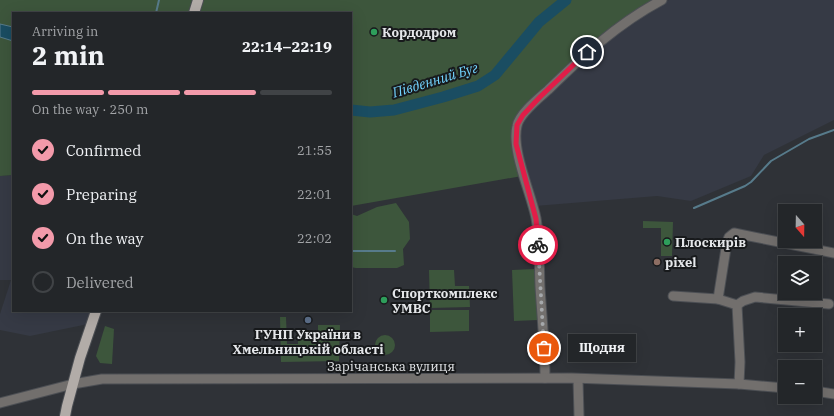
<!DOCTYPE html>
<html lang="en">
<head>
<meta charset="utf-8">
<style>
  :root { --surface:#232629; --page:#2f3235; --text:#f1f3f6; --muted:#a3a5a8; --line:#404346; --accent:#f39aaa }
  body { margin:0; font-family:"IBM Plex Serif",serif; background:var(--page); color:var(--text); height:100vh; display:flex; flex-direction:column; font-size:15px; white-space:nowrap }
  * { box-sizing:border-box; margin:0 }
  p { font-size:13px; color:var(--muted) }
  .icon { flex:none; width:22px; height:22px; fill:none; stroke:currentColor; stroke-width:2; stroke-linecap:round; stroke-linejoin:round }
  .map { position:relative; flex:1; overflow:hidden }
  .drawer { position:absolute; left:12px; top:12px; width:340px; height:300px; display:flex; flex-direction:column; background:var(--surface); border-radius:0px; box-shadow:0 4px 16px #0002,0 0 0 1px var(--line) }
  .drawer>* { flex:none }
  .needle { width:26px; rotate:160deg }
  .buttons { position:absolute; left:778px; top:204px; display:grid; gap:8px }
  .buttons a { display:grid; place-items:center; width:44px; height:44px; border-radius:0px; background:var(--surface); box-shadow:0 4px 16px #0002,0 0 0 1px var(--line); font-size:20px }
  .pin { position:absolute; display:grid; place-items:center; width:34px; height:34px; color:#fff; margin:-17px; border:2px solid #fff; border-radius:50%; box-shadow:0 1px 4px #0007 }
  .courier { position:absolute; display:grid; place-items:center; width:40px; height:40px; margin:-20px; border:3px solid #e11d48; border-radius:50%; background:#fff; color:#222; box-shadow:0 1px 5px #0007 }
  .bubble { position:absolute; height:28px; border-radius:0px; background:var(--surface); box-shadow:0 4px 16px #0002,0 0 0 1px var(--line); font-size:13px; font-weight:700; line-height:28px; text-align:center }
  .summary em { font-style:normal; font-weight:700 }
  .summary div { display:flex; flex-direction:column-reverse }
  .summary { display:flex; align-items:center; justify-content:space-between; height:68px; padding:0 20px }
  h1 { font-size:26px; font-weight:700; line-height:30px }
  .bar { display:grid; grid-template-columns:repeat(4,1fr); gap:6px 4px; align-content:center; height:48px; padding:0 20px }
  .bar i { height:5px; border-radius:3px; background:var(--line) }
  .bar .current { background:var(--accent) }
  .bar p { grid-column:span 4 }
  ol { padding:0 20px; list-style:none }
  li { display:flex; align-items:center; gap:12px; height:44px }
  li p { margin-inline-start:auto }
  li .icon { padding:4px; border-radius:50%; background:var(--accent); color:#111; stroke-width:4 }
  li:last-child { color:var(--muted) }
  li i { width:22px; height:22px; border:2px solid var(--line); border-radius:50% }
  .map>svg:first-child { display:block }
  .built { fill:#363a45 }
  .green { fill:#3d563c }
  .water { fill:#1a4d62; stroke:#577b8b }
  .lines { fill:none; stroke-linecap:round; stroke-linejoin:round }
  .stream { stroke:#577b8b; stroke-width:2 }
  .river { stroke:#1a4d62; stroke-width:11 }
  .minor-casing { stroke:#4c4f54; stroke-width:11 }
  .major-casing { stroke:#4c4f54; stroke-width:12 }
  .minor { stroke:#726f6d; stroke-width:9 }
  .major { stroke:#b2aca8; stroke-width:10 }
  .done { stroke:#a5a8ab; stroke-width:4; stroke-dasharray:0 7.2 }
  .route { stroke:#e11d48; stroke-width:5 }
  .leisure-dot { fill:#2e9e5b; stroke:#181a1c; stroke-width:1.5 }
  .education-dot { fill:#8d6e63; stroke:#181a1c; stroke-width:1.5 }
  .service-dot { fill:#5c6f8a; stroke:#181a1c; stroke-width:1.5 }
  .labels { text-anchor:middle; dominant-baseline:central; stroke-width:4; stroke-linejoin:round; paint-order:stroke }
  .poi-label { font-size:13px; font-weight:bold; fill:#e5e7ea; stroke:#181a1c; text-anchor:start }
  .street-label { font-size:13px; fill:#e5e7ea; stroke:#181a1c }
  .water-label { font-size:14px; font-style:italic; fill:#73d4ff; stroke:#181a1c }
</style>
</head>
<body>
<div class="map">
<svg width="834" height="416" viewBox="0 0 834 416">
  <rect width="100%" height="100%" fill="#2f3237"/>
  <g class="built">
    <polygon points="669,0 834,0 834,120 764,155 751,176 691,201 657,196 535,206 519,143 520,123 542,99 600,44 652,8"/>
    <polygon points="13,175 13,311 93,311 88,324 30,336 0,330 0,314 11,280 0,280 0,176"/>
  </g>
  <g class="green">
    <polygon points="0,0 195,0 191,13 13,13 13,175 0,176"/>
    <polygon points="201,0 657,0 649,4 516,120 522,176 351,206 351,13 197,13"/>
    <polygon points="396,203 409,222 410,239 403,249 404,265 397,268 356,268 351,267 351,214 357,216 377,207"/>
    <polygon points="643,221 673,222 672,256 661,256 661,228 643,228"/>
    <polygon points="535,269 538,320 514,321 512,270"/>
    <polygon points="429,270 454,270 455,286 469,286 470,307 430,308"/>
    <polygon points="430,310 469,310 469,331 430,332"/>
    <polygon points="280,317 286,317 287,344 298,344 298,340 305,339 306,335 318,335 318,325 340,325 339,361 281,362"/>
    <polygon points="105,326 114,329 112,364 100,363 96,356"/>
    <circle cx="385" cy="345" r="10"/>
  </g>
  <polygon class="water" points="0,24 13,27 13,41 0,37"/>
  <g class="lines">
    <g class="stream">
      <polyline points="156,13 159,0"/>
      <polyline points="694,208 745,186 751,182 771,161 809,139 834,130"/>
      <polyline points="351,251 395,251"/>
    </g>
    <polyline class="river" points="351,110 370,112 394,110 443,97 478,86 495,75 539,22 566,0"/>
    <g class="minor-casing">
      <g id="minor">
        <polyline points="673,296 718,299"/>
        <polyline points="737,305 743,301 755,297 829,304"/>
        <path d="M545,378C545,348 542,318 540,287C539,264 540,241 536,218C531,193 511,150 517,126C519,114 539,98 548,90C584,55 617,24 662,0"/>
        <polyline points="578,379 579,416"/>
        <polyline points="739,384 740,362 737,305 718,299 727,242 729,237 734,233 834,253"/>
        <polyline points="815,391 834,394"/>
        <polyline points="0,403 73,384 102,379 572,378 739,384 785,388"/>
      </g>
    </g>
    <g class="major-casing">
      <g id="major">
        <polyline points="194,13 198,0"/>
        <polyline points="65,416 67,406 80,358 96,311"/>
      </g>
    </g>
    <use href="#minor" class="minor"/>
    <use href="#major" class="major"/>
  </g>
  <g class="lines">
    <polyline class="done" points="538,245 544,348"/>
    <polyline class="route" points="538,245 536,219 516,144 517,125 523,115 540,97 587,52"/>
  </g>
  <g class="leisure-dot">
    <circle cx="374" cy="32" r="4"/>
    <circle cx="667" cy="242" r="4"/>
    <circle cx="384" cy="300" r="4"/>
  </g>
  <circle class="education-dot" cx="657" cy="262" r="4"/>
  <circle class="service-dot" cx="308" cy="320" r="4"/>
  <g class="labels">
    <g class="poi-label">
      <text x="382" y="32">Кордодром</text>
      <text x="675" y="242">Плоскирів</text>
      <text x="665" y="262">pixel</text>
      <text x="392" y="293">Спорткомплекс<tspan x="392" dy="15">УМВС</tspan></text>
      <text x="308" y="334" text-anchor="middle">ГУНП України в<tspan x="308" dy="15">Хмельницькій області</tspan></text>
    </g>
    <g class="street-label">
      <text x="391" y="366">Зарічанська вулиця</text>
    </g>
    <g class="water-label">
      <text transform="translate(435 80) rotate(-17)">Південний Буг</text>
    </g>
  </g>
</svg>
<div class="buttons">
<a><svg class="needle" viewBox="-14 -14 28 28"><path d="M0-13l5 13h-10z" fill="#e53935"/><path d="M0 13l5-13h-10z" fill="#a3a5a8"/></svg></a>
<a><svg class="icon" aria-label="layers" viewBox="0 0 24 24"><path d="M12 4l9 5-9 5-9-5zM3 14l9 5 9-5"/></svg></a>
<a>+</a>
<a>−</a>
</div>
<div class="pin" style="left:544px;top:348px;background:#ea580c"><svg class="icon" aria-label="bag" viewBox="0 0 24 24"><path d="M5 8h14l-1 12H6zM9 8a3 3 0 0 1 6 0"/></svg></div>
<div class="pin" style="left:587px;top:52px;background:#1f2937"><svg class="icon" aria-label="home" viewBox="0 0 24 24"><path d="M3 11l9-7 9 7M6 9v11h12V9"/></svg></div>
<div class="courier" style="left:538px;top:245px"><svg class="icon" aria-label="bike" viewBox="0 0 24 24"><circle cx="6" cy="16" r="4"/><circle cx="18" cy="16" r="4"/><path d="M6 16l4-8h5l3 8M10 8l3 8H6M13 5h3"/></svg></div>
<div class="bubble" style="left:568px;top:334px;width:68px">Щодня</div>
<section class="drawer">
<div class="summary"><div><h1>2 min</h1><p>Arriving in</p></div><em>22:14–22:19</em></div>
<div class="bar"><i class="current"></i><i class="current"></i><i class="current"></i><i></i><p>On the way · 250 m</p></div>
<ol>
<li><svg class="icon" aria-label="check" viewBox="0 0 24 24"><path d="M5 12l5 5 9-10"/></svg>Confirmed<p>21:55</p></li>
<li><svg class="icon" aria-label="check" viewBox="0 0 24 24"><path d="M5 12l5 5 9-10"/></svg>Preparing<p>22:01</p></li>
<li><svg class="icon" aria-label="check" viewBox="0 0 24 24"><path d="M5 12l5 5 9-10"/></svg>On the way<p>22:02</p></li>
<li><i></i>Delivered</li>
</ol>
</section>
</div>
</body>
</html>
